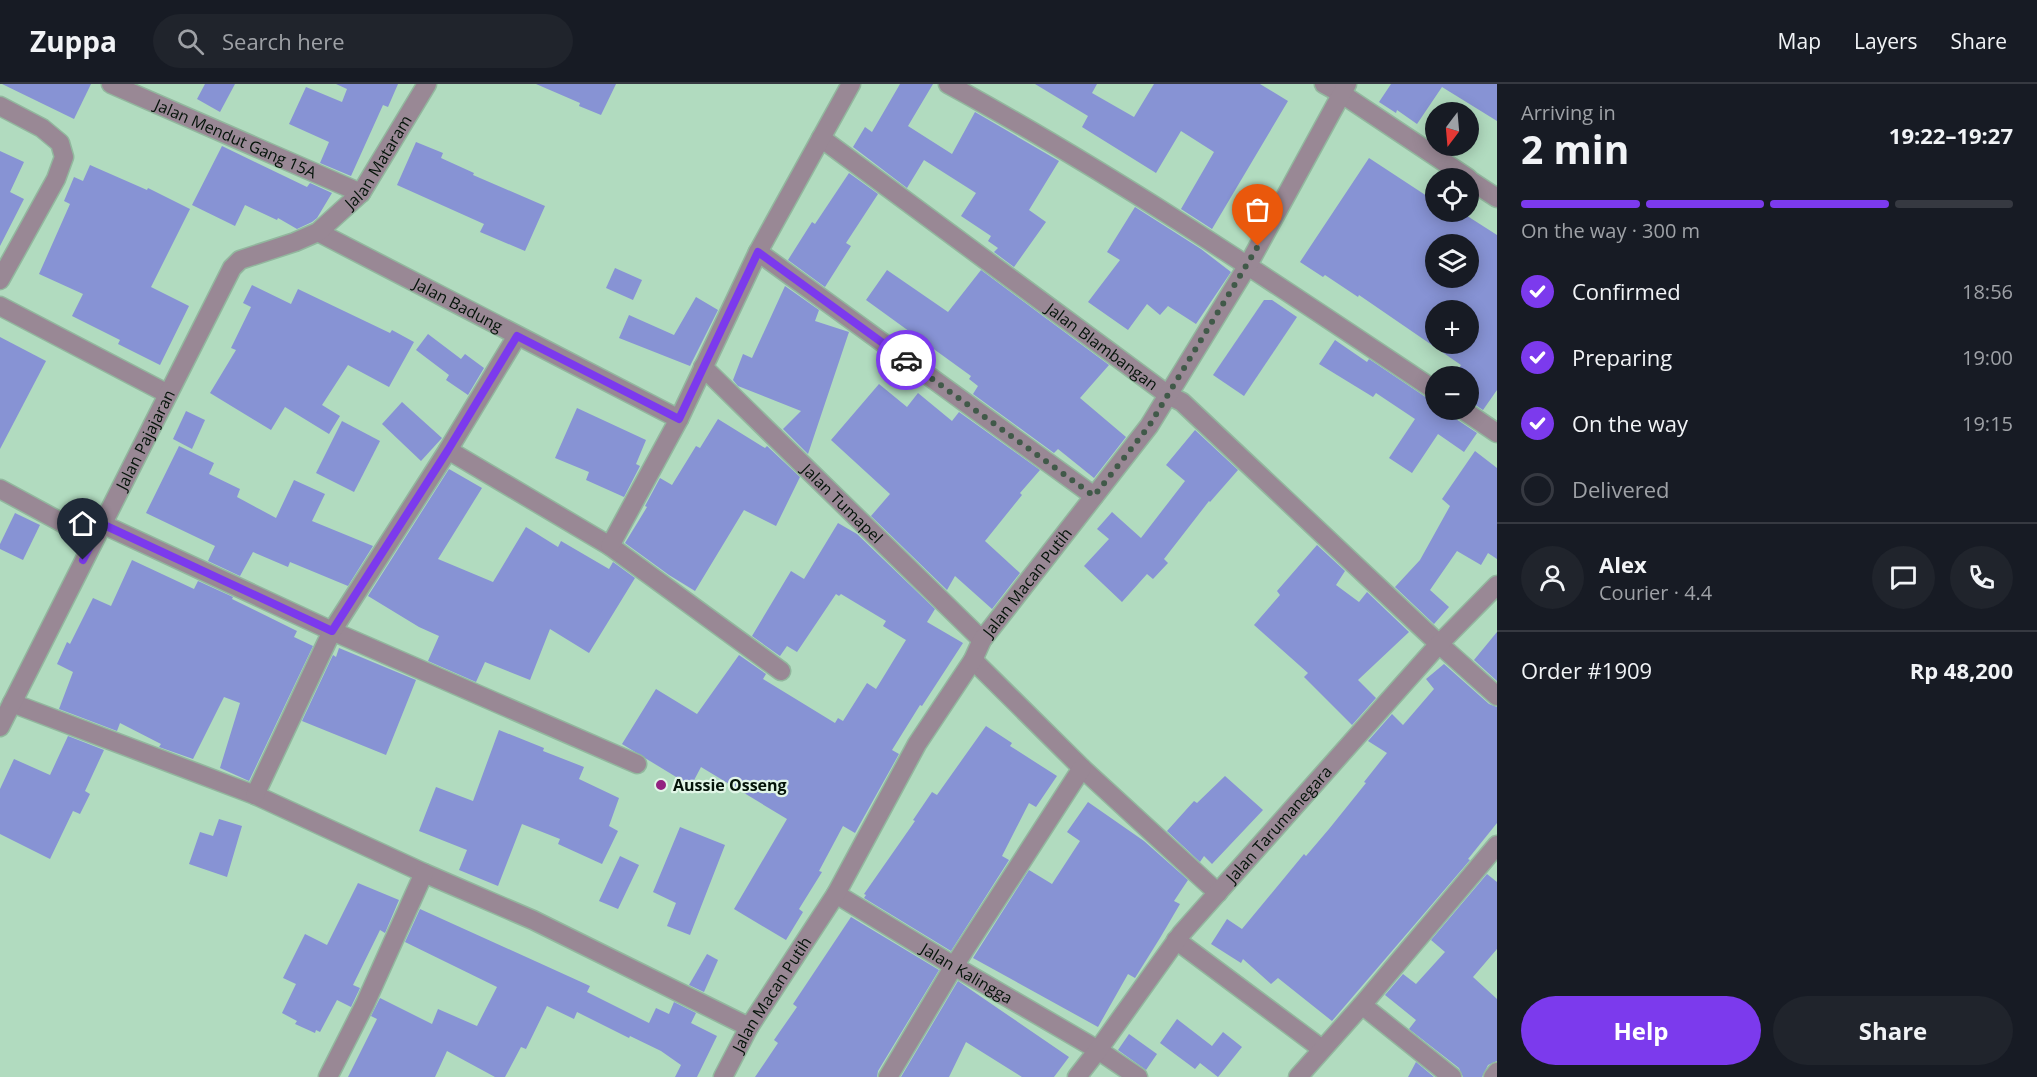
<!DOCTYPE html>
<html lang="en">
<head>
<meta charset="utf-8">
<style>
  :root { --surface:#171b24; --page:#20242c; --text:#f1f3f6; --muted:#9ea1a6; --line:#363941; --accent:#7c3aed }
  body { margin:0; font-family:"Open Sans",sans-serif; background:var(--page); color:var(--text); height:100vh; display:flex; flex-direction:column; font-size:22px; white-space:nowrap }
  * { box-sizing:border-box; margin:0 }
  p { font-size:20px; color:var(--muted) }
  .icon { flex:none; width:33px; height:33px; fill:none; stroke:currentColor; stroke-width:2; stroke-linecap:round; stroke-linejoin:round }
  .map { position:relative; flex:1; overflow:hidden }
  .sheet { display:flex; flex-direction:column; background:var(--surface); width:540px }
  .sheet>* { flex:none }
  .needle { width:39px; rotate:196deg }
  .fabs { position:absolute; left:1425px; top:18px; display:grid; gap:12px }
  .fabs a { display:grid; place-items:center; width:54px; height:54px; border-radius:50%; background:var(--surface); box-shadow:0 3px 15px #0003; font-size:30px }
  .pin { position:absolute; display:grid; place-items:center; width:51px; height:51px; color:#fff; margin:-62px -26px; border-radius:50% 50% 50% 0; rotate:-45deg; box-shadow:0 0 6px #0007 }
  .pin .icon { rotate:45deg }
  .courier { position:absolute; display:grid; place-items:center; width:60px; height:60px; margin:-30px; border:4px solid #7c3aed; border-radius:50%; background:#fff; color:#222; box-shadow:0 2px 8px #0007 }
  .head em { font-style:normal; font-weight:700 }
  .head div { display:flex; flex-direction:column-reverse }
  .head { display:flex; align-items:center; justify-content:space-between; height:102px; padding:0 24px }
  h1 { font-size:39px; font-weight:700; line-height:45px }
  .bar { display:grid; grid-template-columns:repeat(4,1fr); gap:9px 6px; align-content:center; height:72px; padding:0 24px }
  .bar i { height:8px; border-radius:4px; background:var(--line) }
  .bar .current { background:var(--accent) }
  .bar p { grid-column:span 4 }
  .line { display:flex; align-items:center; gap:15px; padding:0 24px; border-top:2px solid var(--line) }
  .line div { flex:1 }
  .round { display:grid; place-items:center; flex:none; width:63px; height:63px; border-radius:32px; background:var(--page) }
  ol { padding:0 24px; list-style:none }
  li { display:flex; align-items:center; gap:18px; height:66px }
  li p { margin-inline-start:auto }
  li .icon { padding:6px; border-radius:50%; background:var(--accent); color:#fff; stroke-width:4 }
  li:last-child { color:var(--muted) }
  li i { width:33px; height:33px; border:3px solid var(--line); border-radius:50% }
  .primary-button { display:flex; gap:12px; margin-top:auto; padding:12px 24px }
  .primary-button a { flex:1; height:69px; border-radius:36px; background:var(--accent); color:#fff; font-size:24px; font-weight:700; line-height:69px; text-align:center }
  .primary-button a+a { background:var(--page); color:var(--text) }
  header { display:flex; align-items:center; gap:36px; box-sizing:border-box; height:84px; padding:0 30px; background:var(--surface); border-bottom:2px solid var(--line) }
  header strong { font-size:28px }
  nav { display:flex; gap:33px; margin-inline-start:auto; font-size:21px }
  .search { width:420px; height:54px; background:var(--page); display:flex; align-items:center; gap:15px; box-sizing:border-box; padding:0 21px; border-radius:33px; color:var(--muted); font-size:22px }
  main { display:flex; flex:1; min-height:0 }
  .map>svg:first-child { display:block }
  .building { fill:#8793d4; fill-rule:evenodd }
  .lines { fill:none; stroke-linecap:round; stroke-linejoin:round }
  .minor-casing { stroke:#92b79e; stroke-width:21 }
  .minor { stroke:#998895; stroke-width:18 }
  .done { stroke:#415949; stroke-width:6; stroke-dasharray:0 10.8 }
  .route { stroke:#7c3aed; stroke-width:8 }
  .poi-dot { fill:#932281; stroke:#e1f6e7; stroke-width:2 }
  .labels { text-anchor:middle; dominant-baseline:central; stroke-width:4.5; stroke-linejoin:round; paint-order:stroke }
  .street-label { font-size:16px; fill:#041309; stroke:#e1f6e7 }
  .poi-label { font-size:16px; font-weight:bold; fill:#041309; stroke:#e1f6e7; text-anchor:start }
</style>
</head>
<body>
<header>
<strong>Zuppa</strong>
<div class="search"><svg class="icon" aria-label="search" viewBox="0 0 24 24"><circle cx="10" cy="10" r="6"/><path d="M15 15l6 6"/></svg>Search here</div>
<nav><a>Map</a><a>Layers</a><a>Share</a></nav>
</header>
<main>
<div class="map">
<svg width="1497" height="993" viewBox="0 0 1497 993">
  <rect width="100%" height="100%" fill="#b1dbbf"/>
  <g class="building">
    <polygon points="2,0 91,0 74,35"/>
    <polygon points="205,0 235,0 220,28 197,15"/>
    <polygon points="336,0 398,0 388,23 383,21 351,92 320,79 329,58 289,40 306,3 342,18 347,5"/>
    <polygon points="536,0 616,0 601,31 579,22 580,19"/>
    <polygon points="900,0 933,0 908,42 952,70 975,28 1059,77 1029,126 1046,138 1014,183 994,168 998,164 988,157 991,152 961,132 976,109 924,76 907,104 853,63 865,43 872,48"/>
    <polygon points="1035,0 1097,0 1092,9 1134,33 1154,0 1260,0 1288,17 1212,145 1181,125 1214,68 1181,47 1156,89 1082,43 1088,32"/>
    <polygon points="1391,0 1497,0 1497,37 1442,3 1417,40 1397,26 1396,29 1379,18"/>
    <polygon points="416,58 443,69 441,74 474,89 473,91 545,122 525,167 480,148 484,140 397,101"/>
    <polygon points="222,62 307,103 310,99 332,109 317,134 312,138 297,145 278,134 277,136 245,121 235,142 192,121"/>
    <polygon points="0,67 24,78 10,108 24,115 0,162"/>
    <path d="M1369,74L1436,118V128H1461L1497,151V306L1483,326L1468,316V292H1454L1461,281L1359,211L1358,213L1325,191L1323,193L1300,178ZM1436,160H1468V194H1436ZM1436,226H1468V260H1436Z"/>
    <polygon points="90,81 147,106 148,104 190,125 151,203 189,222 160,281 118,260 120,256 72,232 83,210 39,190 70,120 64,117 74,93 83,97"/>
    <polygon points="849,89 878,110 846,159 851,162 825,203 788,176 812,138 815,140"/>
    <polygon points="1135,123 1201,165 1231,188 1196,240 1168,222 1160,231 1147,220 1128,246 1088,218 1120,176 1107,168"/>
    <polygon points="615,184 642,196 633,216 606,204"/>
    <polygon points="887,186 948,228 981,186 1109,281 1080,314 1126,353 1094,394 1058,365 1054,369 973,310 978,302 969,295 971,292 866,216"/>
    <polygon points="252,201 291,220 298,205 390,249 392,246 414,258 389,303 348,281 322,321 340,332 329,350 285,323 271,346 210,309 236,266 231,264 251,223 243,219"/>
    <polygon points="785,202 819,226 815,237 849,248 808,370 783,345 801,327 738,302 733,296 743,270 752,274"/>
    <polygon points="696,213 718,226 690,282 619,254 629,231 674,251"/>
    <polygon points="1264,216 1272,216 1297,233 1244,312 1213,291"/>
    <polygon points="428,250 461,275 465,270 484,284 468,311 446,296 449,291 416,266"/>
    <polygon points="0,253 46,277 0,365"/>
    <polygon points="1335,256 1367,278 1369,275 1430,316 1436,318 1436,326 1452,326 1456,335 1477,349 1464,368 1438,350 1412,389 1389,374 1415,335 1376,309 1373,313 1319,280"/>
    <polygon points="879,300 907,323 918,309 952,337 959,328 1040,386 1020,409 1022,411 985,457 1020,489 992,525 955,492 947,506 871,432 890,410 831,356"/>
    <polygon points="402,318 442,354 421,377 382,340"/>
    <polygon points="577,324 646,356 636,380 640,382 624,413 586,396 589,388 555,374"/>
    <polygon points="186,327 205,336 192,365 173,355"/>
    <polygon points="718,335 765,364 767,362 800,393 776,442 744,426 695,507 669,491 625,459 647,423 645,422 660,394 672,401 696,362 700,364"/>
    <polygon points="342,337 380,357 354,408 316,389"/>
    <polygon points="1195,346 1238,386 1210,418 1209,417 1164,475 1168,479 1153,495 1147,490 1122,518 1084,482 1109,455 1097,445 1112,428 1141,454 1185,397 1166,381"/>
    <polygon points="179,362 214,379 209,390 240,405 237,413 276,434 294,396 325,410 312,437 373,462 348,502 290,478 288,483 253,468 240,492 208,477 215,462 146,429"/>
    <polygon points="1475,367 1497,384 1497,475 1488,469 1481,481 1457,467 1430,506 1449,523 1434,540 1395,503 1420,476 1450,422 1442,415"/>
    <polygon points="449,385 482,404 438,475 493,498 526,443 558,463 561,457 609,485 613,478 635,494 589,569 550,545 530,596 485,578 476,598 428,577 439,552 419,543 368,512"/>
    <polygon points="15,429 40,441 23,476 0,465 0,460"/>
    <polygon points="838,439 857,450 935,525 927,538 963,559 922,622 920,621 892,666 899,670 855,749 843,742 819,787 822,788 799,825 803,828 786,856 734,825 787,735 701,683 691,702 622,660 656,605 697,630 739,571 766,590 763,595 835,639 838,634 843,637 867,599 876,605 906,556 883,542 886,537 841,510 839,512 836,510 797,568 787,562 780,572 752,552 791,487 804,495"/>
    <polygon points="1317,461 1345,487 1336,501 1359,518 1367,508 1409,548 1358,596 1376,614 1352,641 1304,593 1308,589 1254,541 1280,511 1277,507"/>
    <polygon points="132,476 194,505 198,497 233,513 232,515 297,547 294,553 313,562 249,697 220,684 240,619 224,613 193,675 159,663 161,660 120,639 117,647 59,625 73,588 57,580 67,558 70,560 93,514 111,522"/>
    <polygon points="1497,548 1497,597 1474,576"/>
    <polygon points="339,564 416,596 386,671 302,637 333,571 336,573"/>
    <polygon points="1444,580 1489,620 1497,623 1497,739 1468,775 1470,776 1332,937 1278,894 1271,900 1243,875 1241,879 1211,860 1227,835 1242,845 1304,770 1306,772 1329,745 1366,699 1364,698 1387,669 1368,657 1392,630 1403,641 1434,605 1426,595"/>
    <polygon points="986,642 1012,659 1010,662 1057,692 1036,723 1029,719 1002,772 1009,776 951,867 864,814 866,811 864,810 915,737 913,736 932,708 937,711"/>
    <polygon points="499,646 544,664 543,667 584,683 579,695 619,714 609,742 618,747 602,780 558,760 560,755 522,740 498,802 459,786 467,766 419,747 436,703 473,717"/>
    <polygon points="68,652 104,666 85,707 90,710 80,730 73,727 50,775 0,750 0,705 14,675 50,691"/>
    <polygon points="1225,692 1263,726 1212,780 1204,772 1200,778 1167,747 1194,717 1197,719"/>
    <polygon points="1088,718 1144,757 1188,796 1174,817 1180,820 1160,854 1135,894 1128,890 1098,943 973,874 1029,786 1052,800 1080,757 1067,748"/>
    <polygon points="219,735 242,742 227,793 189,780 200,748 213,752"/>
    <polygon points="680,743 725,761 690,851 667,842 676,819 653,808"/>
    <polygon points="620,772 639,781 618,825 599,817"/>
    <polygon points="1487,790 1497,798 1497,865 1473,893 1497,915 1497,977 1488,981 1482,993 1463,993 1459,984 1409,945 1416,936 1385,911 1403,890 1416,900 1445,868 1431,856"/>
    <polygon points="358,799 399,816 385,849 380,846 353,901 360,904 351,923 337,916 320,948 316,946 315,949 295,940 297,937 282,929 296,900 283,894 305,850 327,861"/>
    <polygon points="420,825 590,902 587,908 649,939 656,924 669,930 674,918 696,929 691,939 717,952 697,993 675,993 681,981 661,967 630,952 629,954 577,928 574,935 547,922 526,965 521,963 505,993 495,993 447,967 435,993 348,993 377,935 371,932 380,914 432,940 438,925 477,942 497,903 405,858"/>
    <polygon points="851,833 939,886 878,987 877,993 755,993 778,959 774,956 797,923 793,920"/>
    <polygon points="707,870 718,876 704,908 689,901"/>
    <polygon points="958,897 1069,973 1054,993 1022,993 966,958 949,993 901,993"/>
    <polygon points="1177,935 1212,962 1223,948 1242,963 1218,993 1200,979 1195,985 1160,959"/>
    <polygon points="1129,950 1157,970 1146,986 1118,966"/>
    <polygon points="1416,978 1434,993 1408,993"/>
  </g>
  <g class="lines">
    <g class="minor-casing">
      <g id="minor">
        <path id="s1" d="M111,0L361,109"/>
        <path d="M948,0C1117,92 1276,200 1436,307"/>
        <polyline points="1324,0 1342,10 1468,94"/>
        <polyline points="0,22 42,44 60,59 64,73 56,95 0,196"/>
        <path id="s2" d="M821,54L1168,311L1182,318L1439,560L1497,612"/>
        <polyline points="1468,95 1497,114"/>
        <path id="s3" d="M318,148L679,335"/>
        <polyline points="758,168 1094,412"/>
        <polyline points="0,222 168,310"/>
        <path id="s4" d="M703,283L982,556"/>
        <polyline points="1463,326 1497,349"/>
        <polyline points="448,366 610,462 781,587"/>
        <polyline points="0,405 94,456"/>
        <polyline points="102,440 332,547 637,680"/>
        <polyline points="610,462 679,335 758,168 851,0"/>
        <polyline points="973,576 1082,684 1218,809"/>
        <polyline points="12,619 255,711 424,789 533,836 749,943"/>
        <path id="s5" d="M0,643L232,184L240,176L295,158L318,148L361,109L427,0"/>
        <polyline points="255,711 332,547 448,366 517,252"/>
        <path id="s6" d="M836,810L954,882L1098,966L1138,993"/>
        <polyline points="1176,856 1322,965"/>
        <polyline points="1362,921 1452,993"/>
        <polyline points="328,993 365,920 424,789"/>
        <path id="s7" d="M723,993L749,943L836,810L917,660L973,576L982,556L1149,342L1248,181L1347,0"/>
        <polyline points="888,993 954,882 1082,684"/>
        <path id="s8" d="M1077,993L1098,966L1181,850L1439,560L1497,501"/>
        <polyline points="1298,993 1362,921 1497,761"/>
        <polyline points="1493,993 1497,988"/>
      </g>
    </g>
    <use href="#minor" class="minor"/>
  </g>
  <g class="lines">
    <polyline class="done" points="906,276 1094,412 1149,342 1258,162"/>
    <polyline class="route" points="83,476 102,440 332,547 448,366 517,252 679,335 758,168 906,276"/>
  </g>
  <circle class="poi-dot" cx="661" cy="701" r="6"/>
  <g class="labels">
    <g class="street-label">
      <text stroke="none"><textPath href="#s1" startOffset="136">Jalan Mendut Gang 15A</textPath></text>
      <text stroke="none"><textPath href="#s5" startOffset="702">Jalan Mataram</textPath></text>
      <text stroke="none"><textPath href="#s3" startOffset="158">Jalan Badung</textPath></text>
      <text stroke="none"><textPath href="#s2" startOffset="350">Jalan Blambangan</textPath></text>
      <text stroke="none"><textPath href="#s5" startOffset="322">Jalan Pajajaran</textPath></text>
      <text stroke="none"><textPath href="#s4" startOffset="195">Jalan Tumapel</textPath></text>
      <text stroke="none"><textPath href="#s7" startOffset="582">Jalan Macan Putih</textPath></text>
      <text stroke="none"><textPath href="#s8" startOffset="324">Jalan Tarumanegara</textPath></text>
      <text stroke="none"><textPath href="#s6" startOffset="153">Jalan Kalingga</textPath></text>
      <text stroke="none"><textPath href="#s7" startOffset="96">Jalan Macan Putih</textPath></text>
    </g>
    <g class="poi-label">
      <text x="673" y="701">Aussie Osseng</text>
    </g>
  </g>
</svg>
<div class="fabs">
<a><svg class="needle" viewBox="-14 -14 28 28"><path d="M0-13l5 13h-10z" fill="#e53935"/><path d="M0 13l5-13h-10z" fill="#9ea1a6"/></svg></a>
<a><svg class="icon" aria-label="locate" viewBox="0 0 24 24"><circle cx="12" cy="12" r="6"/><path d="M12 2v4M12 18v4M2 12h4M18 12h4"/></svg></a>
<a><svg class="icon" aria-label="layers" viewBox="0 0 24 24"><path d="M12 4l9 5-9 5-9-5zM3 14l9 5 9-5"/></svg></a>
<a>+</a>
<a>−</a>
</div>
<div class="pin" style="left:1258px;top:162px;background:#ea580c"><svg class="icon" aria-label="bag" viewBox="0 0 24 24"><path d="M5 8h14l-1 12H6zM9 8a3 3 0 0 1 6 0"/></svg></div>
<div class="pin" style="left:83px;top:476px;background:#1f2937"><svg class="icon" aria-label="home" viewBox="0 0 24 24"><path d="M3 11l9-7 9 7M6 9v11h12V9"/></svg></div>
<div class="courier" style="left:906px;top:276px"><svg class="icon" aria-label="car" viewBox="0 0 24 24"><path d="M5 17H2v-5l4-1 3-4h7l3 4 3 1v5h-3M9 17h6M6 11h13"/><circle cx="7" cy="17" r="2"/><circle cx="17" cy="17" r="2"/></svg></div>
</div>
<section class="sheet">
<div class="head"><div><h1>2 min</h1><p>Arriving in</p></div><em>19:22–19:27</em></div>
<div class="bar"><i class="current"></i><i class="current"></i><i class="current"></i><i></i><p>On the way · 300 m</p></div>
<ol>
<li><svg class="icon" aria-label="check" viewBox="0 0 24 24"><path d="M5 12l5 5 9-10"/></svg>Confirmed<p>18:56</p></li>
<li><svg class="icon" aria-label="check" viewBox="0 0 24 24"><path d="M5 12l5 5 9-10"/></svg>Preparing<p>19:00</p></li>
<li><svg class="icon" aria-label="check" viewBox="0 0 24 24"><path d="M5 12l5 5 9-10"/></svg>On the way<p>19:15</p></li>
<li><i></i>Delivered</li>
</ol>
<div class="line" style="height:108px"><a class="round"><svg class="icon" aria-label="person" viewBox="0 0 24 24"><circle cx="12" cy="8" r="4"/><path d="M4 21q1-7 8-7t8 7"/></svg></a><div><b>Alex</b><p>Courier · 4.4</p></div><a class="round"><svg class="icon" aria-label="chat" viewBox="0 0 24 24"><path d="M4 5h16v11H9l-5 4z"/></svg></a><a class="round"><svg class="icon" aria-label="phone" viewBox="0 0 24 24"><path d="M5 4h4l2 5-3 2q2 4 5 5l2-3 5 2v4C11 20 4 13 5 4z"/></svg></a></div>
<div class="line" style="height:78px"><div>Order #1909</div><b>Rp 48,200</b></div>
<div class="primary-button"><a>Help</a><a>Share</a></div>
</section>
</main>
</body>
</html>
